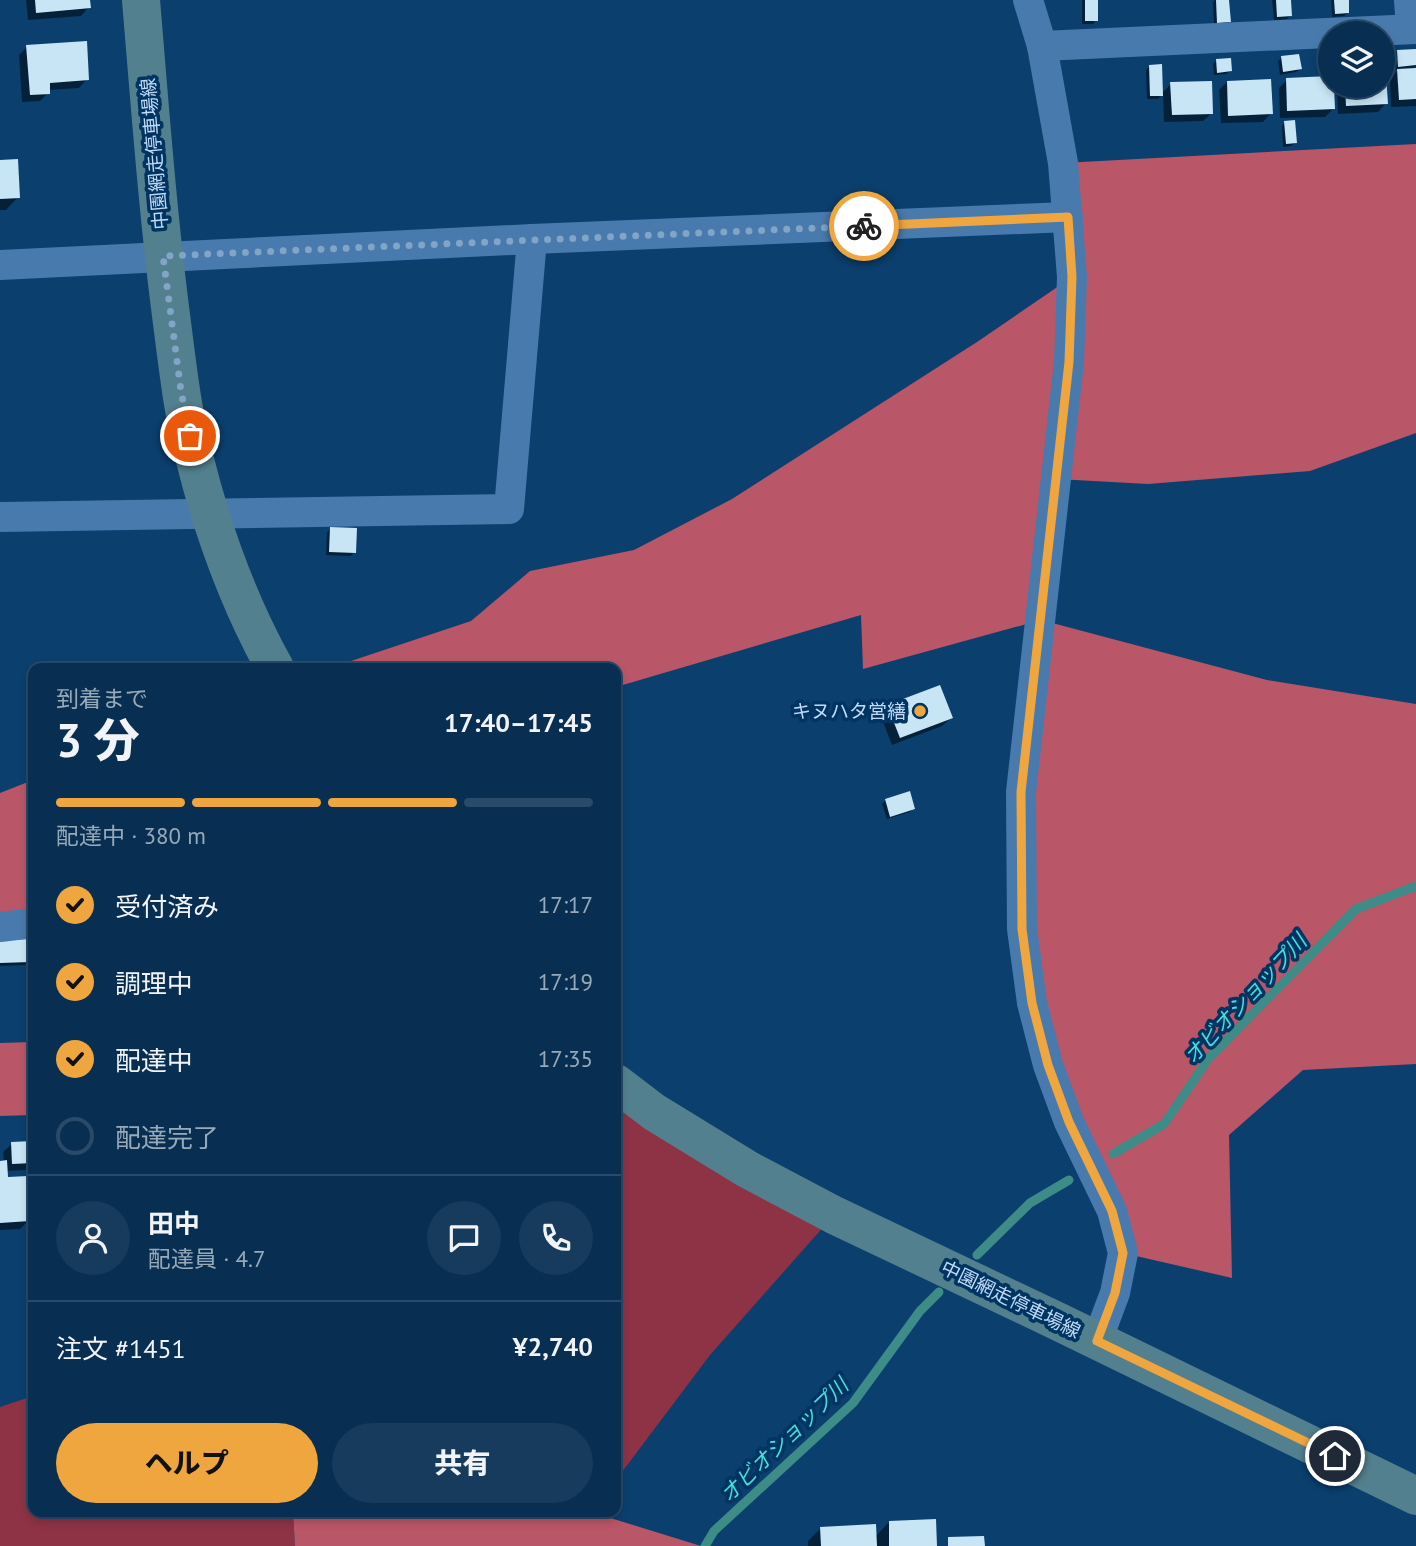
<!DOCTYPE html>
<html lang="ja">
<head>
<meta charset="utf-8">
<style>
  :root { --surface:#082f52; --page:#163b5c; --text:#f1f3f6; --muted:#98a9b8; --line:#294a69; --accent:#f0a63f }
  body { margin:0; font-family:"PT Sans","Noto Sans JP",sans-serif; background:var(--page); color:var(--text); height:100vh; display:flex; flex-direction:column; font-size:26px; white-space:nowrap }
  * { box-sizing:border-box; margin:0 }
  p { font-size:23px; color:var(--muted) }
  .icon { flex:none; width:38px; height:38px; fill:none; stroke:currentColor; stroke-width:2; stroke-linecap:round; stroke-linejoin:round }
  .map { position:relative; flex:1; overflow:hidden }
  .details { position:absolute; left:28px; top:663px; width:593px; height:854px; display:flex; flex-direction:column; background:var(--surface); border-radius:14px; box-shadow:0 4px 10px #0003,0 0 0 2px var(--line) }
  .details>* { flex:none }
  .tools { position:absolute; left:1318px; top:21px; display:grid; gap:14px }
  .tools a { display:grid; place-items:center; width:77px; height:77px; border-radius:50%; background:var(--surface); box-shadow:0 4px 10px #0003,0 0 0 2px var(--line); font-size:35px }
  .pin { position:absolute; display:grid; place-items:center; width:60px; height:60px; color:#fff; margin:-30px; border:4px solid #fff; border-radius:50%; box-shadow:0 2px 7px #0007 }
  .courier { position:absolute; display:grid; place-items:center; width:70px; height:70px; margin:-35px; border:5px solid #f0a63f; border-radius:50%; background:#fff; color:#222; box-shadow:0 2px 9px #0007 }
  .head em { font-style:normal; font-weight:800 }
  .head div { display:flex; flex-direction:column-reverse }
  .head { display:flex; align-items:center; justify-content:space-between; height:119px; padding:0 28px }
  h1 { font-size:46px; font-weight:800; line-height:52px }
  .bar { display:grid; grid-template-columns:repeat(4,1fr); gap:10px 7px; align-content:center; height:84px; padding:0 28px }
  .bar i { height:9px; border-radius:5px; background:var(--line) }
  .bar .current { background:var(--accent) }
  .bar p { grid-column:span 4 }
  .line { display:flex; align-items:center; gap:18px; padding:0 28px; border-top:2px solid var(--line) }
  .line div { flex:1 }
  .round { display:grid; place-items:center; flex:none; width:74px; height:74px; border-radius:37px; background:var(--page) }
  ol { padding:0 28px; list-style:none }
  li { display:flex; align-items:center; gap:21px; height:77px }
  li p { margin-inline-start:auto }
  li .icon { padding:7px; border-radius:50%; background:var(--accent); color:#111; stroke-width:4 }
  li:last-child { color:var(--muted) }
  li i { width:38px; height:38px; border:4px solid var(--line); border-radius:50% }
  .cta { display:flex; gap:14px; margin-top:auto; padding:14px 28px }
  .cta a { flex:1; height:80px; border-radius:42px; background:var(--accent); color:#111; font-size:28px; font-weight:800; line-height:80px; text-align:center }
  .cta a+a { background:var(--page); color:var(--text) }
  .map>svg:first-child { display:block }
  .green { fill:#8d3345 }
  .forest { fill:#b95667 }
  .shadow { fill:#0007; fill-rule:evenodd }
  .lines { fill:none; stroke-linecap:round; stroke-linejoin:round }
  .stream { stroke:#3d8c88; stroke-width:9 }
  .building { fill:#c7e5f5 }
  .street { stroke:#497aad; stroke-width:30 }
  .secondary { stroke:#53808e; stroke-width:38 }
  .done { stroke:#81a4c7; stroke-width:7; stroke-dasharray:0 12.6 }
  .route { stroke:#f0a63f; stroke-width:9 }
  .poi-dot { fill:#f0a63f; stroke:#003462; stroke-width:2.5 }
  .labels { text-anchor:middle; dominant-baseline:central; stroke-width:7; stroke-linejoin:round; paint-order:stroke }
  .street-label { font-size:19px; fill:#c1dbf7; stroke:#003462 }
  .poi-label { font-size:19px; fill:#c1dbf7; stroke:#003462; text-anchor:end }
  .water-label { font-size:21px; font-style:italic; fill:#44e1db; stroke:#003462 }
</style>
</head>
<body>
<div class="map">
<svg width="1416" height="1546" viewBox="0 0 1416 1546">
  <rect width="100%" height="100%" fill="#0b3f6e"/>
  <g class="green">
    <polygon points="616,1083 834,1215 710,1355 616,1480"/>
    <polygon points="33,1396 33,1512 293,1512 295,1546 0,1546 0,1407"/>
  </g>
  <g class="forest">
    <polygon points="1416,144 1416,433 1310,471 1148,484 1057,479 1041,620 1267,680 1416,704 1416,1064 1303,1070 1229,1135 1232,1278 1123,1253 1088,1160 1022,929 1041,620 863,669 861,615 616,687 616,668 330,668 471,621 530,571 634,550 732,499 977,342 1072,277 1063,163"/>
    <polygon points="33,780 33,923 0,927 0,793"/>
    <polygon points="33,1042 33,1115 0,1116 0,1043"/>
    <polygon points="293,1512 591,1512 701,1546 295,1546"/>
  </g>
  <g class="shadow">
    <polygon points="26,0 88,0 89,7 81,16 28,20"/>
    <polygon points="1082,0 1096,0 1096,20 1093,24 1082,24"/>
    <polygon points="1215,0 1228,0 1229,21 1225,24 1214,25 1213,2"/>
    <polygon points="1272,0 1290,0 1291,15 1287,19 1274,20"/>
    <polygon points="1331,0 1347,0 1348,13 1344,16 1332,17"/>
    <polygon points="27,47 87,79 79,88 48,90 48,93 40,101 22,102 19,55"/>
    <polygon points="1416,51 1416,66 1412,70 1416,69 1416,106 1391,107 1390,79 1399,69 1395,70 1394,55 1397,52"/>
    <polygon points="1282,58 1300,69 1296,72 1280,75 1278,61"/>
    <polygon points="1217,60 1230,71 1226,74 1214,75 1213,64"/>
    <polygon points="1149,67 1161,94 1171,84 1212,113 1203,121 1164,122 1163,94 1158,99 1147,99 1146,70"/>
    <polygon points="1330,78 1330,86 1333,86 1334,108 1325,117 1280,118 1279,88 1287,80"/>
    <polygon points="1227,82 1271,113 1263,122 1221,123 1219,90"/>
    <polygon points="1337,86 1382,86 1386,103 1378,112 1338,114"/>
    <polygon points="1285,122 1295,143 1291,146 1283,147 1282,126"/>
    <polygon points="0,161 18,197 6,210 0,210"/>
    <polygon points="330,529 354,552 351,556 326,555 327,533"/>
    <polygon points="888,706 951,718 942,726 892,745 880,714"/>
    <polygon points="886,800 913,809 910,812 887,819 882,804"/>
    <polygon points="0,942 28,961 25,965 0,966"/>
    <path d="M33,1143V1201L28,1202V1221L20,1229L0,1230V1162H4L3,1152L12,1144ZM26,1170V1178L6,1179V1171Z"/>
    <polygon points="889,1522 935,1546 808,1546 808,1541 821,1528 875,1537"/>
  </g>
  <g class="lines">
    <g class="stream">
      <polyline points="1113,1154 1164,1124 1209,1058 1356,909 1416,886"/>
      <polyline points="977,1255 1030,1203 1069,1180"/>
      <polyline points="705,1546 714,1531 853,1403 920,1311 939,1292"/>
    </g>
  </g>
  <g class="building">
    <polygon points="35,0 90,0 91,8 36,13"/>
    <rect x="1085" y="0" width="13" height="21"/>
    <polygon points="1216,0 1229,0 1231,22 1217,23"/>
    <polygon points="1276,0 1291,0 1292,16 1277,17"/>
    <polygon points="1334,0 1349,0 1349,13 1335,14"/>
    <polygon points="87,41 89,80 50,83 50,94 30,95 26,45"/>
    <polygon points="1416,49 1416,65 1398,67 1397,50"/>
    <polygon points="1299,54 1302,69 1283,72 1281,56"/>
    <polygon points="1231,58 1232,71 1217,73 1216,59"/>
    <polygon points="1162,64 1163,96 1150,96 1149,65"/>
    <polygon points="1416,68 1416,99 1399,100 1397,69"/>
    <polygon points="1382,74 1386,74 1388,104 1346,106 1345,86 1382,86"/>
    <polygon points="1330,76 1330,86 1334,86 1335,109 1287,111 1286,78"/>
    <polygon points="1271,79 1273,114 1228,116 1227,81"/>
    <polygon points="1212,81 1213,114 1172,115 1170,82"/>
    <polygon points="1295,120 1297,143 1286,144 1284,121"/>
    <polygon points="18,159 20,198 0,199 0,160"/>
    <polygon points="330,527 357,528 356,553 329,552"/>
    <polygon points="940,685 953,718 900,738 887,705"/>
    <polygon points="910,791 915,809 890,817 885,799"/>
    <polygon points="29,939 30,962 0,963 0,940"/>
    <polygon points="33,1141 33,1163 12,1164 11,1142"/>
    <polygon points="7,1160 8,1177 28,1176 30,1221 0,1223 0,1161"/>
    <polygon points="936,1519 937,1546 889,1546 889,1521"/>
    <polygon points="876,1524 877,1546 821,1546 820,1527"/>
    <polygon points="984,1536 985,1546 948,1546 948,1537"/>
  </g>
  <g class="lines">
    <g class="street">
      <polyline points="1028,0 1042,46 1063,163 1072,277 1069,362 1021,792 1022,929 1032,1003 1048,1065 1069,1122 1112,1211 1123,1253 1115,1293 1097,1341"/>
      <polyline points="1409,0 1411,29"/>
      <polyline points="1042,46 1416,29"/>
      <polyline points="0,265 532,239 1068,217"/>
      <polyline points="0,517 509,509 532,239"/>
      <polyline points="0,927 33,923"/>
    </g>
    <g class="secondary">
      <path d="M141,0C150,108 158,216 172,323C178,369 183,416 195,460C213,532 239,603 275,668"/>
      <polyline points="616,1083 654,1112 747,1169 834,1215 1059,1322 1416,1496"/>
    </g>
  </g>
  <g class="lines">
    <polyline class="done" points="190,436 181,391 163,256 864,226"/>
    <polyline class="route" points="864,226 1068,217 1072,277 1069,362 1021,792 1022,929 1032,1003 1048,1065 1069,1122 1112,1211 1123,1253 1115,1293 1097,1341 1335,1456"/>
  </g>
  <circle class="poi-dot" cx="920" cy="711" r="7"/>
  <g class="labels">
    <g class="street-label">
      <text transform="translate(154 154) rotate(-95)">中園網走停車場線</text>
      <text transform="translate(1011 1299) rotate(26)">中園網走停車場線</text>
    </g>
    <g class="poi-label">
      <text x="906" y="711">キヌハタ営繕</text>
    </g>
    <g class="water-label">
      <text transform="translate(1245 999) rotate(-47)">オビオショップ川</text>
      <text transform="translate(784 1440) rotate(-44)">オビオショップ川</text>
    </g>
  </g>
</svg>
<div class="tools">
<a><svg class="icon" aria-label="layers" viewBox="0 0 24 24"><path d="M12 4l9 5-9 5-9-5zM3 14l9 5 9-5"/></svg></a>
</div>
<div class="pin" style="left:190px;top:436px;background:#ea580c"><svg class="icon" aria-label="bag" viewBox="0 0 24 24"><path d="M5 8h14l-1 12H6zM9 8a3 3 0 0 1 6 0"/></svg></div>
<div class="pin" style="left:1335px;top:1456px;background:#1f2937"><svg class="icon" aria-label="home" viewBox="0 0 24 24"><path d="M3 11l9-7 9 7M6 9v11h12V9"/></svg></div>
<div class="courier" style="left:864px;top:226px"><svg class="icon" aria-label="bike" viewBox="0 0 24 24"><circle cx="6" cy="16" r="4"/><circle cx="18" cy="16" r="4"/><path d="M6 16l4-8h5l3 8M10 8l3 8H6M13 5h3"/></svg></div>
<section class="details">
<div class="head"><div><h1>3 分</h1><p>到着まで</p></div><em>17:40–17:45</em></div>
<div class="bar"><i class="current"></i><i class="current"></i><i class="current"></i><i></i><p>配達中 · 380 m</p></div>
<ol>
<li><svg class="icon" aria-label="check" viewBox="0 0 24 24"><path d="M5 12l5 5 9-10"/></svg>受付済み<p>17:17</p></li>
<li><svg class="icon" aria-label="check" viewBox="0 0 24 24"><path d="M5 12l5 5 9-10"/></svg>調理中<p>17:19</p></li>
<li><svg class="icon" aria-label="check" viewBox="0 0 24 24"><path d="M5 12l5 5 9-10"/></svg>配達中<p>17:35</p></li>
<li><i></i>配達完了</li>
</ol>
<div class="line" style="height:126px"><a class="round"><svg class="icon" aria-label="person" viewBox="0 0 24 24"><circle cx="12" cy="8" r="4"/><path d="M4 21q1-7 8-7t8 7"/></svg></a><div><b>田中</b><p>配達員 · 4.7</p></div><a class="round"><svg class="icon" aria-label="chat" viewBox="0 0 24 24"><path d="M4 5h16v11H9l-5 4z"/></svg></a><a class="round"><svg class="icon" aria-label="phone" viewBox="0 0 24 24"><path d="M5 4h4l2 5-3 2q2 4 5 5l2-3 5 2v4C11 20 4 13 5 4z"/></svg></a></div>
<div class="line" style="height:91px"><div>注文 #1451</div><b>¥2,740</b></div>
<div class="cta"><a>ヘルプ</a><a>共有</a></div>
</section>
</div>
</body>
</html>
